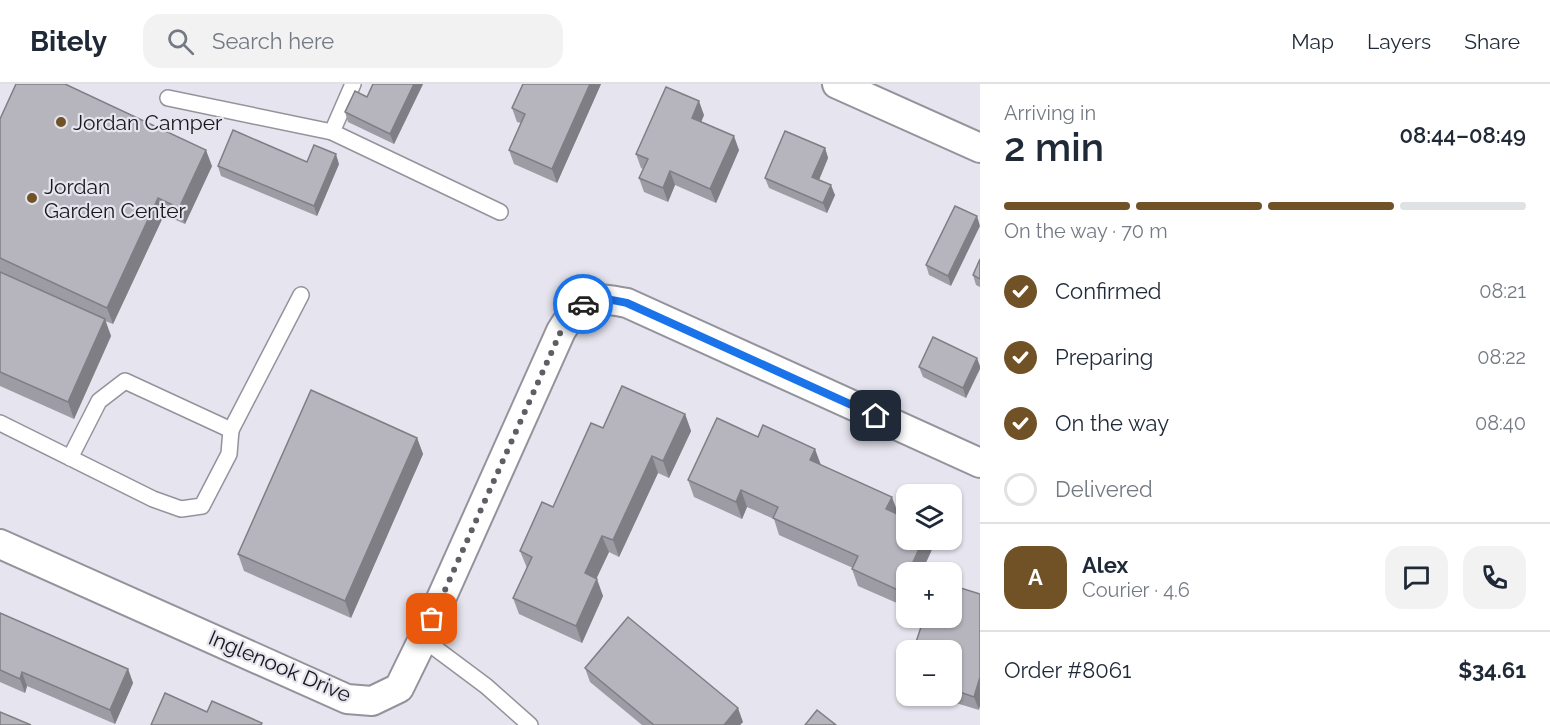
<!DOCTYPE html>
<html lang="en">
<head>
<meta charset="utf-8">
<style>
  :root { --surface:#fff; --page:#f2f2f3; --text:#1f2937; --muted:#747a83; --line:#e0e1e3; --accent:#715227 }
  body { margin:0; font-family:Raleway,sans-serif; background:var(--page); color:var(--text); height:100vh; display:flex; flex-direction:column; font-size:22px; white-space:nowrap }
  * { box-sizing:border-box; margin:0 }
  p { font-size:20px; color:var(--muted) }
  .icon { flex:none; width:33px; height:33px; fill:none; stroke:currentColor; stroke-width:2; stroke-linecap:round; stroke-linejoin:round }
  .map { position:relative; flex:1; overflow:hidden }
  .details { display:flex; flex-direction:column; background:var(--surface); width:570px }
  .details>* { flex:none }
  .fabs { position:absolute; left:896px; top:400px; display:grid; gap:12px }
  .fabs a { display:grid; place-items:center; width:66px; height:66px; border-radius:12px; background:var(--surface); box-shadow:0 2px 4px #0004; font-size:30px }
  .pin { position:absolute; display:grid; place-items:center; width:51px; height:51px; color:#fff; margin:-26px; border-radius:12px; box-shadow:0 3px 9px #0006 }
  .courier { position:absolute; display:grid; place-items:center; width:60px; height:60px; margin:-30px; border:4px solid #1a73e8; border-radius:50%; background:#fff; color:#222; box-shadow:0 2px 8px #0007 }
  .headline em { font-style:normal; font-weight:600 }
  .headline div { display:flex; flex-direction:column-reverse }
  .headline { display:flex; align-items:center; justify-content:space-between; height:102px; padding:0 24px }
  h1 { font-size:39px; font-weight:600; line-height:45px }
  .bar { display:grid; grid-template-columns:repeat(4,1fr); gap:9px 6px; align-content:center; height:72px; padding:0 24px }
  .bar i { height:8px; border-radius:4px; background:var(--line) }
  .bar .active { background:var(--accent) }
  .bar p { grid-column:span 4 }
  .line { display:flex; align-items:center; gap:15px; padding:0 24px; border-top:2px solid var(--line) }
  .line div { flex:1 }
  .round { display:grid; place-items:center; flex:none; width:63px; height:63px; border-radius:18px; background:var(--page) }
  ol { padding:0 24px; list-style:none }
  li { display:flex; align-items:center; gap:18px; height:66px }
  li p { margin-inline-start:auto }
  li .icon { padding:6px; border-radius:50%; background:var(--accent); color:#fff; stroke-width:4 }
  li:last-child { color:var(--muted) }
  li i { width:33px; height:33px; border:3px solid var(--line); border-radius:50% }
  header { display:flex; align-items:center; gap:36px; box-sizing:border-box; height:84px; padding:0 30px; background:var(--surface); border-bottom:2px solid var(--line) }
  header strong { font-size:28px }
  nav { display:flex; gap:33px; margin-inline-start:auto; font-size:21px }
  .search { width:420px; height:54px; background:var(--page); display:flex; align-items:center; gap:15px; box-sizing:border-box; padding:0 21px; border-radius:18px; color:var(--muted); font-size:22px }
  main { display:flex; flex:1; min-height:0 }
  .map>svg:first-child { display:block }
  .lines { fill:none; stroke-linecap:round; stroke-linejoin:round }
  .lane-casing { stroke:#94939c; stroke-width:18 }
  .street-casing { stroke:#94939c; stroke-width:32 }
  .lane { stroke:#fff; stroke-width:15 }
  .street { stroke:#fff; stroke-width:28 }
  .wall { fill:#9d9ba3 }
  .shaded-wall { fill:#7f7e84 }
  .building { fill:#b6b4bd; stroke:#7f7e84; stroke-width:1.5 }
  .done { stroke:#5f5e64; stroke-width:6; stroke-dasharray:0 10.8 }
  .route { stroke:#1a73e8; stroke-width:8 }
  .poi-dot { fill:#715227; stroke:#e6e4ee; stroke-width:2 }
  .labels { text-anchor:middle; dominant-baseline:central; stroke-width:4.5; stroke-linejoin:round; paint-order:stroke }
  .poi-label { font-size:21px; fill:#171619; stroke:#e6e4ee; text-anchor:start }
  .street-label { font-size:21px; fill:#171619; stroke:#e6e4ee }
</style>
</head>
<body>
<header>
<strong>Bitely</strong>
<div class="search"><svg class="icon" aria-label="search" viewBox="0 0 24 24"><circle cx="10" cy="10" r="6"/><path d="M15 15l6 6"/></svg>Search here</div>
<nav><a>Map</a><a>Layers</a><a>Share</a></nav>
</header>
<main>
<div class="map">
<svg width="980" height="641" viewBox="0 0 980 641">
  <rect width="100%" height="100%" fill="#e6e4ee"/>
  <g class="lines">
    <g class="lane-casing">
      <g id="lane">
        <polyline points="168,14 332,48 500,128"/>
        <polyline points="332,48 353,0"/>
        <polyline points="0,339 153,415 181,425 202,422 229,370 231,346 125,297 99,317 70,374"/>
        <polyline points="231,346 301,211"/>
        <polyline points="423,555 486,602 530,641"/>
      </g>
    </g>
    <g class="street-casing">
      <g id="street">
        <polyline points="837,0 980,64"/>
        <path d="M0,460L347,615L372,617L399,604L423,555L561,247C582,214 589,211 627,219L980,379"/>
      </g>
    </g>
    <use href="#lane" class="lane"/>
    <use href="#street" class="street"/>
  </g>
  <g class="wall">
    <polygon points="373,0 423,0 394,60 348,38 345,28 367,13"/>
    <polygon points="523,0 601,0 557,99 514,80 509,66 521,39 517,38 512,24"/>
    <polygon points="704,31 701,38 739,66 716,119 675,101 668,118 644,108 639,94 643,85 641,84 636,70"/>
    <polygon points="0,35 212,82 185,140 164,131 113,240 105,237 111,252 74,335 0,302"/>
    <polygon points="825,64 828,74 819,96 835,111 827,129 769,104 765,94"/>
    <polygon points="339,80 317,132 221,92 218,82"/>
    <polygon points="955,122 951,202 929,191 926,181"/>
    <polygon points="980,175 980,203 976,201 973,191"/>
    <polygon points="977,274 966,314 923,293 919,283"/>
    <polygon points="685,330 691,347 669,394 658,389 619,473 609,468 596,495 603,512 582,559 519,530 513,514 527,484 520,467 553,423 603,344"/>
    <polygon points="758,353 820,380 898,429 897,430 934,461 906,523 858,502 852,485 853,484 779,451 774,435 747,423 742,435 694,413 688,396"/>
    <polygon points="417,354 423,370 351,534 244,487 238,470"/>
    <polygon points="0,529 128,585 133,599 115,640 27,602 25,609 0,598"/>
    <polygon points="951,534 979,626 933,612 951,612"/>
    <polygon points="585,584 743,638 740,641 642,641 590,598"/>
  </g>
  <g class="shaded-wall">
    <polygon points="414,0 423,0 394,60 390,50"/>
    <polygon points="590,0 601,0 557,99 552,85"/>
    <polygon points="699,17 704,31 697,48 692,34"/>
    <polygon points="734,52 739,66 716,119 710,105"/>
    <polygon points="825,64 828,74 816,103 812,93"/>
    <polygon points="206,66 212,82 185,140 179,124"/>
    <polygon points="336,70 339,80 317,132 314,122"/>
    <polygon points="670,87 675,101 668,118 663,104"/>
    <polygon points="831,101 835,111 827,129 823,119"/>
    <polygon points="158,114 164,131 113,240 107,224"/>
    <polygon points="977,132 980,142 951,202 948,192"/>
    <polygon points="105,235 111,252 74,335 68,318"/>
    <polygon points="977,274 980,282 980,285 966,314 963,304"/>
    <polygon points="685,330 691,347 669,394 663,377"/>
    <polygon points="417,354 423,370 351,534 345,517"/>
    <polygon points="815,365 821,381 810,376"/>
    <polygon points="652,372 658,389 619,473 613,456"/>
    <polygon points="741,406 747,423 742,435 736,418"/>
    <polygon points="892,413 898,429 892,442 886,425"/>
    <polygon points="602,452 609,468 591,506 585,489"/>
    <polygon points="923,456 933,456 934,461 921,489 908,489"/>
    <polygon points="906,493 906,523 900,507"/>
    <polygon points="597,495 603,512 582,559 576,542"/>
    <polygon points="128,585 133,599 115,640 110,626"/>
    <polygon points="22,588 27,602 25,609 20,595"/>
    <polygon points="980,593 980,622 979,626 974,613"/>
    <polygon points="738,624 743,638 740,641 724,641"/>
  </g>
  <g class="building">
    <polygon points="16,0 65,0 206,66 179,124 158,114 107,224 0,174 0,35"/>
    <polygon points="373,0 414,0 390,50 345,28 355,7 367,13"/>
    <polygon points="523,0 590,0 552,85 509,66 525,30 512,24"/>
    <polygon points="666,3 699,17 692,34 734,52 710,105 670,87 663,104 639,94 648,75 636,70"/>
    <polygon points="233,46 307,78 314,61 336,70 314,122 218,82"/>
    <polygon points="785,47 825,64 812,93 831,101 823,119 765,94"/>
    <polygon points="955,122 977,132 948,192 926,181"/>
    <polygon points="980,175 980,195 973,191"/>
    <polygon points="0,188 105,235 68,318 0,288"/>
    <polygon points="933,253 977,274 963,304 919,283"/>
    <polygon points="622,302 685,330 663,377 652,372 613,456 602,452 585,489 597,495 576,542 513,514 532,473 520,467 542,418 553,423 591,339 603,344"/>
    <polygon points="311,306 417,354 345,517 238,470"/>
    <polygon points="717,334 758,353 763,341 815,365 810,376 892,413 886,425 906,434 906,456 923,456 908,489 906,489 906,493 900,507 852,485 858,472 773,434 778,423 741,406 736,418 688,396"/>
    <polygon points="951,501 980,510 980,593 974,613 951,605 951,567 913,567 924,534 951,534"/>
    <polygon points="0,529 128,585 110,626 22,588 20,595 0,586"/>
    <polygon points="628,533 738,624 724,641 654,641 585,584"/>
    <polygon points="165,609 207,628 212,617 262,639 261,641 151,641"/>
    <polygon points="817,626 836,641 805,641"/>
    <polygon points="0,628 31,641 0,641"/>
  </g>
  <g class="lines">
    <polyline class="done" points="432,535 561,247 574,227 583,220"/>
    <path class="route" d="M583,220C596,211 613,216 627,219L876,332"/>
  </g>
  <g class="poi-dot">
    <circle cx="61" cy="38" r="6"/>
    <circle cx="32" cy="114" r="6"/>
  </g>
  <g class="labels">
    <g class="poi-label">
      <text x="73" y="38">Jordan Camper</text>
      <text x="44" y="102">Jordan<tspan x="44" dy="24">Garden Center</tspan></text>
    </g>
    <g class="street-label">
      <text transform="translate(280 582) rotate(23)">Inglenook Drive</text>
    </g>
  </g>
</svg>
<div class="fabs">
<a><svg class="icon" aria-label="layers" viewBox="0 0 24 24"><path d="M12 4l9 5-9 5-9-5zM3 14l9 5 9-5"/></svg></a>
<a>+</a>
<a>−</a>
</div>
<div class="pin" style="left:432px;top:535px;background:#ea580c"><svg class="icon" aria-label="bag" viewBox="0 0 24 24"><path d="M5 8h14l-1 12H6zM9 8a3 3 0 0 1 6 0"/></svg></div>
<div class="pin" style="left:876px;top:332px;background:#1f2937"><svg class="icon" aria-label="home" viewBox="0 0 24 24"><path d="M3 11l9-7 9 7M6 9v11h12V9"/></svg></div>
<div class="courier" style="left:583px;top:220px"><svg class="icon" aria-label="car" viewBox="0 0 24 24"><path d="M5 17H2v-5l4-1 3-4h7l3 4 3 1v5h-3M9 17h6M6 11h13"/><circle cx="7" cy="17" r="2"/><circle cx="17" cy="17" r="2"/></svg></div>
</div>
<section class="details">
<div class="headline"><div><h1>2 min</h1><p>Arriving in</p></div><em>08:44–08:49</em></div>
<div class="bar"><i class="active"></i><i class="active"></i><i class="active"></i><i></i><p>On the way · 70 m</p></div>
<ol>
<li><svg class="icon" aria-label="check" viewBox="0 0 24 24"><path d="M5 12l5 5 9-10"/></svg>Confirmed<p>08:21</p></li>
<li><svg class="icon" aria-label="check" viewBox="0 0 24 24"><path d="M5 12l5 5 9-10"/></svg>Preparing<p>08:22</p></li>
<li><svg class="icon" aria-label="check" viewBox="0 0 24 24"><path d="M5 12l5 5 9-10"/></svg>On the way<p>08:40</p></li>
<li><i></i>Delivered</li>
</ol>
<div class="line" style="height:108px"><b class="round" style="background:var(--accent);color:#fff">A</b><div><b>Alex</b><p>Courier · 4.6</p></div><a class="round"><svg class="icon" aria-label="chat" viewBox="0 0 24 24"><path d="M4 5h16v11H9l-5 4z"/></svg></a><a class="round"><svg class="icon" aria-label="phone" viewBox="0 0 24 24"><path d="M5 4h4l2 5-3 2q2 4 5 5l2-3 5 2v4C11 20 4 13 5 4z"/></svg></a></div>
<div class="line" style="height:78px"><div>Order #8061</div><b>$34.61</b></div>
</section>
</main>
</body>
</html>
